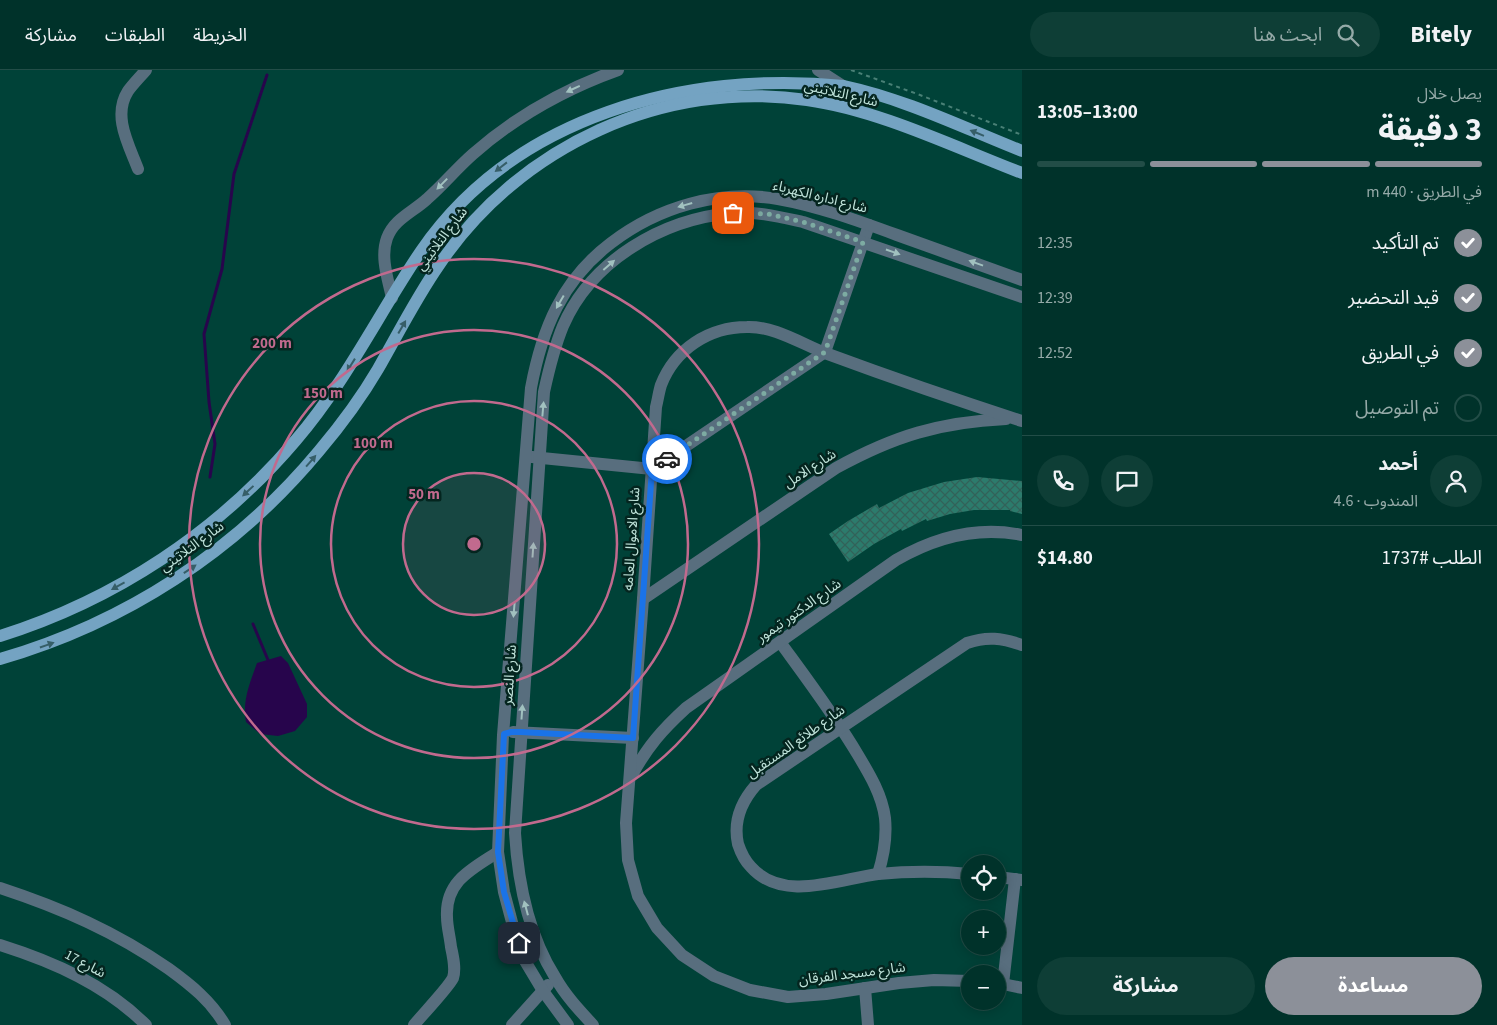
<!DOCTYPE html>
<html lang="ar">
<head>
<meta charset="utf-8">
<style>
  :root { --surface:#00322a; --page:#0e3e36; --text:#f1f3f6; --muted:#95aaa8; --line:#224d47; --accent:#8c9099 }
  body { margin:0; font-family:"Source Sans 3","Noto Sans Arabic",sans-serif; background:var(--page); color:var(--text); direction:rtl; height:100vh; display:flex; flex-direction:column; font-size:19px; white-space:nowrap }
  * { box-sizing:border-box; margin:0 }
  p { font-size:16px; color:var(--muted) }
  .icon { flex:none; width:28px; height:28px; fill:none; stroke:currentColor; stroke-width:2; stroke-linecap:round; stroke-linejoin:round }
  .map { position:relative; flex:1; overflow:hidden; direction:ltr }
  .details { display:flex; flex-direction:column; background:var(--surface); width:475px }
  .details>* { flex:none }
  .controls { position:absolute; left:961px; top:785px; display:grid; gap:10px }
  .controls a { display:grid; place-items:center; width:45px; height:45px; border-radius:50%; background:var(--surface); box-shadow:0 2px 12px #0003,0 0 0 1px var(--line); font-size:25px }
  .pin { position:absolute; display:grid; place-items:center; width:42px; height:42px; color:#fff; margin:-21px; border-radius:10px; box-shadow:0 2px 8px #0006 }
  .courier { position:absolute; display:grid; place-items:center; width:50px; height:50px; margin:-25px; border:4px solid #1a73e8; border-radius:50%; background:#fff; color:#222; box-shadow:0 1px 6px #0007 }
  .summary em { font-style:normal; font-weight:700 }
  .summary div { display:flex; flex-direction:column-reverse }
  .summary { display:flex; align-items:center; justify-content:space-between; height:85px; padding:0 15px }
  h1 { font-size:32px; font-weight:700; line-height:38px }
  .bar { display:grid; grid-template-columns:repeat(4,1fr); gap:8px 5px; align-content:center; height:60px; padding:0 15px }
  .bar i { height:6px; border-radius:4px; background:var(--line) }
  .bar .selected { background:var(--accent) }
  .bar p { grid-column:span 4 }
  .line { display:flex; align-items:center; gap:12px; padding:0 15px; border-top:1px solid var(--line) }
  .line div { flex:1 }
  .round { display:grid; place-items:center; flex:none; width:52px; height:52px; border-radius:26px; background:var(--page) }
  ol { padding:0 15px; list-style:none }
  li { display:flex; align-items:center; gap:15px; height:55px }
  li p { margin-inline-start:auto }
  li .icon { padding:5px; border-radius:50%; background:var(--accent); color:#fff; stroke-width:4 }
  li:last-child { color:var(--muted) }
  li i { width:28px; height:28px; border:2px solid var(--line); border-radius:50% }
  .primary-button { display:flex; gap:10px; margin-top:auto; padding:10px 15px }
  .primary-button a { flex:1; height:58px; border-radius:30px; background:var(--accent); color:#fff; font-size:20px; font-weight:700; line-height:58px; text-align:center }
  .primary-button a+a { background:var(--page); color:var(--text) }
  header { display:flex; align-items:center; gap:30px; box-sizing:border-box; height:70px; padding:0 25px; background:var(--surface); border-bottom:1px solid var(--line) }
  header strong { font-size:24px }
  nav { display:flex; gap:28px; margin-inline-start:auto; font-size:18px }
  .search { width:350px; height:45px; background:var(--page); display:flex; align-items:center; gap:12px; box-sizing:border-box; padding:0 18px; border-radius:28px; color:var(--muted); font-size:19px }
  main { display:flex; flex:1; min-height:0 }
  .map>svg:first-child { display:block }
  .water { fill:#27054c }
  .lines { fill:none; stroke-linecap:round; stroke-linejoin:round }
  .stream { stroke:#27054c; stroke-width:3 }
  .building { fill:url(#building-cross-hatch) }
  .path { stroke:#498076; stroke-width:2; stroke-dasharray:4 4; stroke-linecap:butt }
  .minor { stroke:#586e7e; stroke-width:12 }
  .major { stroke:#74a3c2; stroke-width:12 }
  .oneway { fill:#a1c1bf }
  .oneway2 { fill:#365e68 }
  .done { stroke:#7daba2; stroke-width:5; stroke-dasharray:0 9 }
  .route { stroke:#1a73e8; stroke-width:6 }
  .ring { fill:none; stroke:#c16a8e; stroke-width:2.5 }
  .labels { text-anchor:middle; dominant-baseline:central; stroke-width:5; stroke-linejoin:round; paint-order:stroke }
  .street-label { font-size:14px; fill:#c0e4db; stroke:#04251f }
  .centre { fill:#c16a8e; stroke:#04251f; stroke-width:2.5 }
  .ring-label { font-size:15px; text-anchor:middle; font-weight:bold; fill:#c16a8e; stroke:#04251f; stroke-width:5; stroke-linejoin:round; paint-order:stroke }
</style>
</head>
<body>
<header>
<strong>Bitely</strong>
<div class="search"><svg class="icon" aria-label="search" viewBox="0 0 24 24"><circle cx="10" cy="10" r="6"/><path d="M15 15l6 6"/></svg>ابحث هنا</div>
<nav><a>الخريطة</a><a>الطبقات</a><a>مشاركة</a></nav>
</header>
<main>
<section class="details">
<div class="summary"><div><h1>3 دقيقة</h1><p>يصل خلال</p></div><em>13:00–13:05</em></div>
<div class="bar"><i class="selected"></i><i class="selected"></i><i class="selected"></i><i></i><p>في الطريق · 440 m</p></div>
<ol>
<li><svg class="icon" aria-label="check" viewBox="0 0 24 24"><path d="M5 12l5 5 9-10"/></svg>تم التأكيد<p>12:35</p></li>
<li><svg class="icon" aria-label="check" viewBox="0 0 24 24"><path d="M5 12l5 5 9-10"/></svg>قيد التحضير<p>12:39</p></li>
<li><svg class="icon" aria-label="check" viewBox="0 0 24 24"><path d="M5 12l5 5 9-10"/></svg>في الطريق<p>12:52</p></li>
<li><i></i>تم التوصيل</li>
</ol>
<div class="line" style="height:90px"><a class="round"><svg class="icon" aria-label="person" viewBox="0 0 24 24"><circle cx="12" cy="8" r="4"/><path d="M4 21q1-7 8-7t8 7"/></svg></a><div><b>أحمد</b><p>المندوب · 4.6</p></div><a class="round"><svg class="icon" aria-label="chat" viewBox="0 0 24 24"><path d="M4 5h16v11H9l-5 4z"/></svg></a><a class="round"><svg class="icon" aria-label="phone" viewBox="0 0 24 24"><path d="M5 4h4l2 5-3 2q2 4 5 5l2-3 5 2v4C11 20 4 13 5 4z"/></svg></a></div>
<div class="line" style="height:65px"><div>الطلب #1737</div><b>$14.80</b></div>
<div class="primary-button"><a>مساعدة</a><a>مشاركة</a></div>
</section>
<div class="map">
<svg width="1022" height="955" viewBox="0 0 1022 955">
  <defs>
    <pattern id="building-cross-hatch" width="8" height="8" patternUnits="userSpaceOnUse" patternTransform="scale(1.25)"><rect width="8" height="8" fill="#2c7b6c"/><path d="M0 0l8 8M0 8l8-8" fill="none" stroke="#326259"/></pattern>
  </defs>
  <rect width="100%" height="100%" fill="#004238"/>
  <path class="water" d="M281,586L288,593L307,634V647L295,661L278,666L260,664L246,652C242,631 250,613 257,593Z"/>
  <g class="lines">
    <g class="stream">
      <polyline points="210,407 215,374 209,332 204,264 222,199 234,104 267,5"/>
      <polyline points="253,554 268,590"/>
    </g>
  </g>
  <polygon class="building" points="977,407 1022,411 1022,444 1010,441 1010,440 974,440 950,444 927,451 926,449 902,461 901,459 874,474 848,492 829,464 848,451 877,434 879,438 908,423 944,412"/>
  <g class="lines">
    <polyline class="path" points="851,0 920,25 1022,65"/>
    <g class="minor">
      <polyline points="818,0 843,16"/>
      <path d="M138,99C129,75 112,46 128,21C133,14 140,7 146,0"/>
      <path d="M392,228C388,209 380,187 387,168C394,149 413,142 427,129C443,115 457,98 473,84C515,47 565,19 618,0"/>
      <polyline points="532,387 652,399 825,282 869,155"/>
      <path d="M643,529L836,398C894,366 940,352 1006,349"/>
      <path d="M780,572C807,609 835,646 858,685C870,705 882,725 885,748C887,768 884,785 878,804"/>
      <polyline points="513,662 633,668"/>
      <path d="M632,705C648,676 662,660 686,638L896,490C934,468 978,456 1022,465"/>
      <path d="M970,804C940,801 909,801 878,804C839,809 783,833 751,797C745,791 741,783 738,774C733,751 741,732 756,715L967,573C987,566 1002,568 1022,575"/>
      <polyline points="998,807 1022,810"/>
      <path d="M0,818C61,838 116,862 169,899C191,915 211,931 225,955"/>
      <path d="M0,875C54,892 106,915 146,955"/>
      <path d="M970,911L934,910L899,913L826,924L788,927L750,920L714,906L682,885L657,858L638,826L628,790L626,753L643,529L656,337C658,329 659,321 661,315C675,279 709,257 747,257C774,256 800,273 825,283C890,307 956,330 1022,351"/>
      <polyline points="998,913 1022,918"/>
      <polyline points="1003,914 1015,809"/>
      <polyline points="865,918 868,955"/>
      <path d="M414,955C422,945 448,918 453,908C456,899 453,886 451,877C450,867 447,857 447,847C445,811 472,799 498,782"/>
      <polyline points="512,955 548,915"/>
      <path d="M568,955L543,921L525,891L513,856L504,822L498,782L503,665L531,318C542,259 562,210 611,173C658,137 719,119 778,129C818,136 859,151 897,165C939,180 980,195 1022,210"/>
      <path d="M593,955C579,940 565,925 555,907C528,864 518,813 515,763L544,322C549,299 554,278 563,256C591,191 662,149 732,143C756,141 780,147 803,152L1022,227"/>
    </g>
    <g class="major">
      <path d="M0,566C115,530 218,462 296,370C346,312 379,243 421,181C514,46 686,0 844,16C905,29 964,58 1022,81"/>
      <path d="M0,589C125,553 236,481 319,381C341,355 361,328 378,299C398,264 416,228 439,195C519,76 664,9 807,30C879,40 954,77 1022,103"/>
    </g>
  </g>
  <defs><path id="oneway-solid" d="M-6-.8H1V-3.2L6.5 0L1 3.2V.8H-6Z" transform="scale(1.25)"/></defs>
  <g class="oneway">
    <use href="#oneway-solid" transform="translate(573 19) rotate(155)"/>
    <use href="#oneway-solid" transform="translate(442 114) rotate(134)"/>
    <use href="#oneway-solid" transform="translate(685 135) rotate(164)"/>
    <use href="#oneway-solid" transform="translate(893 182) rotate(19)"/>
    <use href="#oneway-solid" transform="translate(976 193) rotate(-160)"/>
    <use href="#oneway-solid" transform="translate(609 195) rotate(-41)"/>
    <use href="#oneway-solid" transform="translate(560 232) rotate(120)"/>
    <use href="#oneway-solid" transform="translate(543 339) rotate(-85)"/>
    <use href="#oneway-solid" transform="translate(533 480) rotate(-86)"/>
    <use href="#oneway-solid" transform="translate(514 540) rotate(95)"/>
    <use href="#oneway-solid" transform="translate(522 642) rotate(-86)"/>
    <use href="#oneway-solid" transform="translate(526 838) rotate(-105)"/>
  </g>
  <g class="oneway2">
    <use href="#oneway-solid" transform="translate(977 63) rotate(-158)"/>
    <use href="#oneway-solid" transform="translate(501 97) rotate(142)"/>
    <use href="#oneway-solid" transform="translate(402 257) rotate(-60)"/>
    <use href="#oneway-solid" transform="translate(351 295) rotate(122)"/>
    <use href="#oneway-solid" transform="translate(311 391) rotate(-49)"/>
    <use href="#oneway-solid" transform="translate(248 421) rotate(137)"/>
    <use href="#oneway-solid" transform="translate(190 499) rotate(-34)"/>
    <use href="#oneway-solid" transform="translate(118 516) rotate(151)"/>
    <use href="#oneway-solid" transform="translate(47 575) rotate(-19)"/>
  </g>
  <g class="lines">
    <polyline class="done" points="667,389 825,282 863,172 803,152 768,144 733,143"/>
    <polyline class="route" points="519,873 504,822 498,782 504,664 511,662 521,662 633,668 652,399 667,389"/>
  </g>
  <circle cx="474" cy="474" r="71" fill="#c16a8e" fill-opacity=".12"/>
  <g class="ring">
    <circle cx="474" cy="474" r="71"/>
    <circle cx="474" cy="474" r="143"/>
    <circle cx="474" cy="474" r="214"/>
    <circle cx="474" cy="474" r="285"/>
  </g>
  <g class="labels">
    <g class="street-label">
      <text transform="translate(841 24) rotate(13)">شارع التلاتيني</text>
      <text transform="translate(820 127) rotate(14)">شارع اداره الكهرباء</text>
      <text transform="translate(442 169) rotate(-53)">شارع التلاتيني</text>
      <text transform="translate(810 399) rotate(-33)">شارع الامل</text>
      <text transform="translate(632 469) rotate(-86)">شارع الاموال العامه</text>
      <text transform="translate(192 477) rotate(-36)">شارع التلاتيني</text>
      <text transform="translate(799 541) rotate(-35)">شارع الدكتور تيمور</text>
      <text transform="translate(510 605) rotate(-86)">شارع النصر</text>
      <text transform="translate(796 672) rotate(-35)">شارع طلائع المستقبل</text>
      <text transform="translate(85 894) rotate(28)">شارع 17</text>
      <text transform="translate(852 904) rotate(-7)">شارع مسجد الفرقان</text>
    </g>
  </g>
  <circle cx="474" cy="474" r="8" class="centre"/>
  <g class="ring-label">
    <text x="272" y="278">200 m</text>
    <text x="323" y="328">150 m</text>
    <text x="373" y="378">100 m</text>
    <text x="424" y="429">50 m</text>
  </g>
</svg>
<div class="controls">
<a><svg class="icon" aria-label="locate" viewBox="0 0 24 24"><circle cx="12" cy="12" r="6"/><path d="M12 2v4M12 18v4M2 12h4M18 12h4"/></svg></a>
<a>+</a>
<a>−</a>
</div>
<div class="pin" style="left:733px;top:143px;background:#ea580c"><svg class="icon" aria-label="bag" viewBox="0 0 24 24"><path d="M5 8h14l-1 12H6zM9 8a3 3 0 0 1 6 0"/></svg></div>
<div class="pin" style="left:519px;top:873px;background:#1f2937"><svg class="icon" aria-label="home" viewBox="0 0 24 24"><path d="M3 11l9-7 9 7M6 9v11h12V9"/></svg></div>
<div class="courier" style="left:667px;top:389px"><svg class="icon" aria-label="car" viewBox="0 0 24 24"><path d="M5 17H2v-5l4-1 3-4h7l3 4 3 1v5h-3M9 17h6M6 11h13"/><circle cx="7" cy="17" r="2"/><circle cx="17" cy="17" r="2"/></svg></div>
</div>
</main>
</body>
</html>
